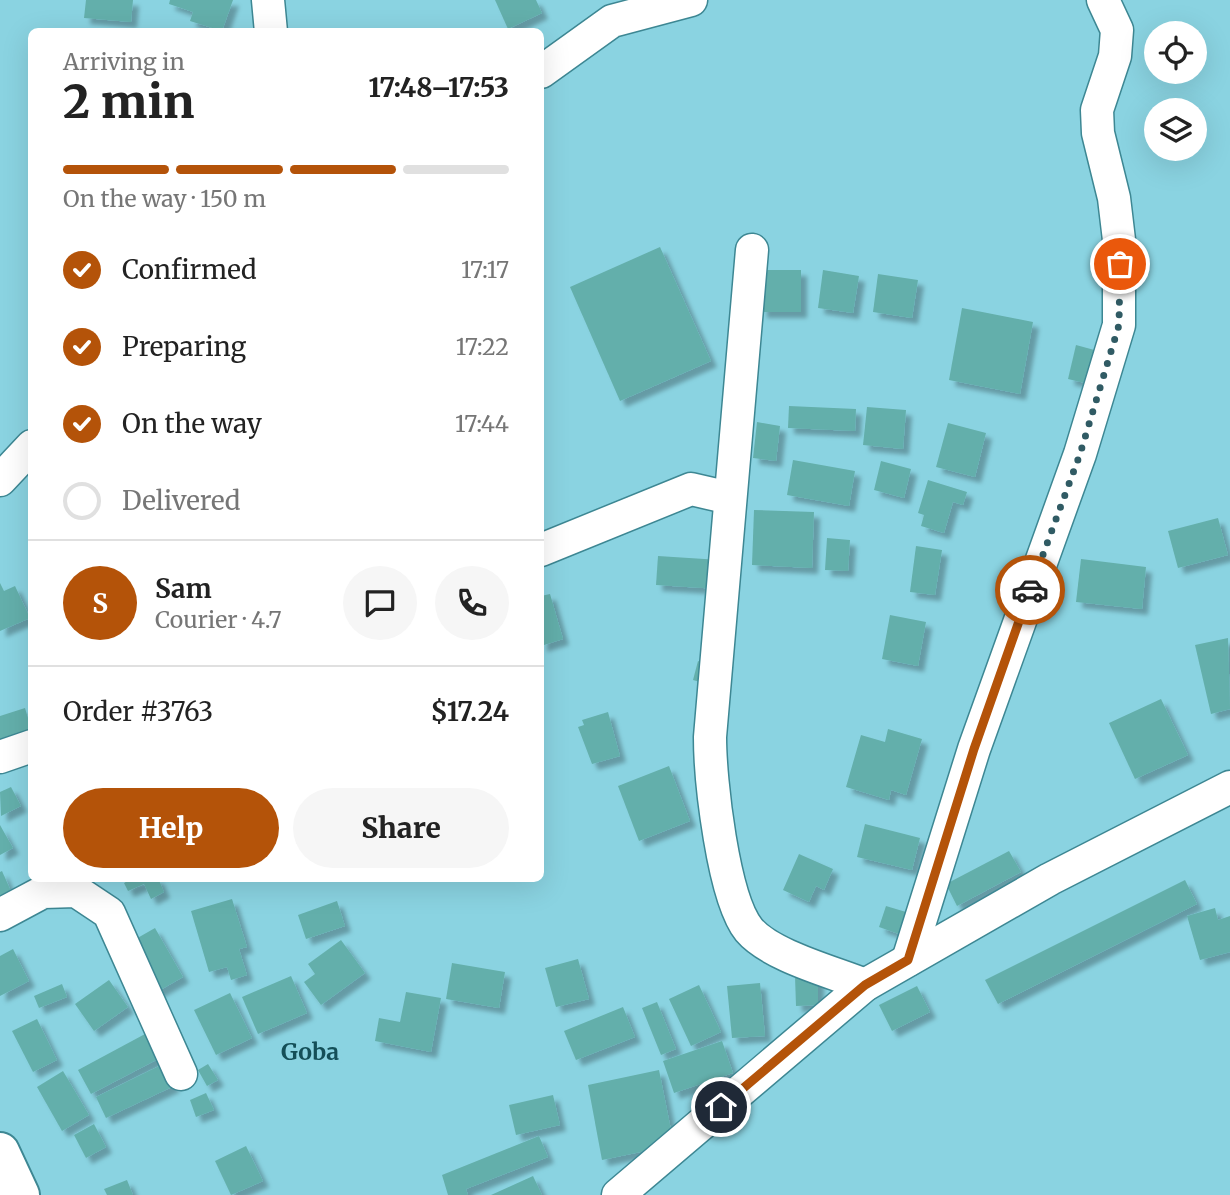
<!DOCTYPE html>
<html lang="en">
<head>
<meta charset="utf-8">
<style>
  :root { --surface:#fff; --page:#f6f6f6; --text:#222; --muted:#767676; --line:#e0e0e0; --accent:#b45309 }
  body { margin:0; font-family:Merriweather,serif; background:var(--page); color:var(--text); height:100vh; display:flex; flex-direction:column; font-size:26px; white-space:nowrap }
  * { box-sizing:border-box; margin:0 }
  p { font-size:23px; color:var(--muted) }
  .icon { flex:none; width:38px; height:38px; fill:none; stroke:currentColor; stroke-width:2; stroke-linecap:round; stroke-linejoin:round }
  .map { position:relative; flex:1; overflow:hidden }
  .drawer { position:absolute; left:28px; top:28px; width:516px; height:854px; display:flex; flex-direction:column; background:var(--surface); border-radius:10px; box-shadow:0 7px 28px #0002 }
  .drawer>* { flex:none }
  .buttons { position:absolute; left:1144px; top:21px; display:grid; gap:14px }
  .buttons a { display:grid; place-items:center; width:63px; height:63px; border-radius:50%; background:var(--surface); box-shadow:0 7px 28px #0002; font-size:35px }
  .pin { position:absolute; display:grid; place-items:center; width:60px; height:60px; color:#fff; margin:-30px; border:4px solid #fff; border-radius:50%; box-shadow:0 2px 7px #0007 }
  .courier { position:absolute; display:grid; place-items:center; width:70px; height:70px; margin:-35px; border:5px solid #b45309; border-radius:50%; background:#fff; color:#222; box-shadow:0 2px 9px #0007 }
  .overview em { font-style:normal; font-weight:800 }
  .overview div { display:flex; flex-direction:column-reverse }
  .overview { display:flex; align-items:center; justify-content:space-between; height:119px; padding:0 35px }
  h1 { font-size:46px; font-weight:800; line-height:52px }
  .bar { display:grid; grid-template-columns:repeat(4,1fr); gap:10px 7px; align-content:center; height:84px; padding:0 35px }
  .bar i { height:9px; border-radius:5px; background:var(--line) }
  .bar .current { background:var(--accent) }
  .bar p { grid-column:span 4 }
  .line { display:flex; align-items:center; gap:18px; padding:0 35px; border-top:2px solid var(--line) }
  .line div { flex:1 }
  .round { display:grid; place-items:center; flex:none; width:74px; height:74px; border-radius:37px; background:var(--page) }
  ol { padding:0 35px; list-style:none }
  li { display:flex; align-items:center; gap:21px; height:77px }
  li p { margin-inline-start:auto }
  li .icon { padding:7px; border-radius:50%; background:var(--accent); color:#fff; stroke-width:4 }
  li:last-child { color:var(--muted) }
  li i { width:38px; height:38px; border:4px solid var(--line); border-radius:50% }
  .button { display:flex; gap:14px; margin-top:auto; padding:14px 35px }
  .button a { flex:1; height:80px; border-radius:42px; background:var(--accent); color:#fff; font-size:28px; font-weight:800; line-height:80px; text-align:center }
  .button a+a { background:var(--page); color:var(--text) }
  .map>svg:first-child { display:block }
  .building { fill:#64afab; filter:url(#shadow) }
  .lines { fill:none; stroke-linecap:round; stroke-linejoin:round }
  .minor-casing { stroke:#3d8793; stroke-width:35 }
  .tertiary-casing { stroke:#3d8793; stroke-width:42 }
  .minor { stroke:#fff; stroke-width:32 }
  .tertiary { stroke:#fff; stroke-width:38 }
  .done { stroke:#305b64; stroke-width:7; stroke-dasharray:0 12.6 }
  .route { stroke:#b45309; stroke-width:9 }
  .labels { text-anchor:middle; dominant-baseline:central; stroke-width:7; stroke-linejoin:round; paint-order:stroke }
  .quarter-label { font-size:23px; font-weight:bold; fill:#144f58; stroke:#8ad3e1 }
</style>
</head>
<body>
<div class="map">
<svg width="1230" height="1195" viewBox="0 0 1230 1195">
  <defs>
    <filter id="shadow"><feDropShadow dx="6" dy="6" stdDeviation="2" flood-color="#0004"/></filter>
  </defs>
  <rect width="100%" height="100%" fill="#8ad3e1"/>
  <g class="building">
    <polygon points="86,0 133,0 131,22 84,18"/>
    <polygon points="170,0 233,0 222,31 190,21 193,12 169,4"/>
    <polygon points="495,0 536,0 542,13 508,29"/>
    <polygon points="660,247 711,361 620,401 570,287"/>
    <polygon points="760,270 801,270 801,312 761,312"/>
    <polygon points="823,270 859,276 853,313 818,308"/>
    <polygon points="878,274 918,280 912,318 873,312"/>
    <polygon points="962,308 1033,322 1020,394 949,380"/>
    <polygon points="1076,345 1098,351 1089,384 1068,379"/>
    <polygon points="789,406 856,409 855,431 788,428"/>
    <polygon points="867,407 906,410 903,449 863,445"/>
    <polygon points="757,422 780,426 776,461 753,458"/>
    <polygon points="948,423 986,433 975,477 936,467"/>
    <polygon points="793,460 855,471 849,506 787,495"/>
    <polygon points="881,461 911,469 904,498 874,490"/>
    <polygon points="928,480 967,492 963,505 953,502 944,533 921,526 924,515 918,513"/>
    <polygon points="754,510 814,512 812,568 752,565"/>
    <polygon points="1218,518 1228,555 1178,568 1168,531"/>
    <polygon points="827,538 850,540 848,571 825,570"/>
    <polygon points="916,546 942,550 935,595 910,592"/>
    <polygon points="658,556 720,560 719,589 656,585"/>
    <polygon points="1081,559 1146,567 1142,609 1076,602"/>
    <polygon points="0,583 4,591 15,586 30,618 0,631"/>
    <polygon points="550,594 563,639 541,646 541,596"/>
    <polygon points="890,615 926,622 918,666 882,659"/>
    <polygon points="1228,638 1230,709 1211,714 1195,645"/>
    <polygon points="698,661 706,664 700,682 693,680"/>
    <polygon points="1161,699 1188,755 1135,779 1109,723"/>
    <polygon points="25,708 32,732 0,742 0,716"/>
    <polygon points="608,712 620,756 592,764 578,727 584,725 582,720"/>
    <polygon points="888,729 922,739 906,795 891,790 889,800 846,787 861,735 885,742"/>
    <polygon points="669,766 690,821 639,841 618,786"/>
    <polygon points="11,787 21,806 1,816 0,792"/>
    <polygon points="865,824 920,838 912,870 857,857"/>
    <polygon points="0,825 13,848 0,855"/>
    <polygon points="1009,851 1021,872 957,906 946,884"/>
    <polygon points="799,854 833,869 824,890 816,886 809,902 783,890"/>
    <polygon points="2,871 14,898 0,904 0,872"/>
    <polygon points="133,878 158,878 164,892 151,899 144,884 128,891 124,883"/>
    <polygon points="1185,880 1197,904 998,1004 985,980"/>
    <polygon points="232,899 247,947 239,949 247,975 231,980 227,967 209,972 191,911"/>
    <polygon points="337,901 345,926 306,939 298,915"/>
    <polygon points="886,906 906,912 899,934 879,927"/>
    <polygon points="1215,908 1218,920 1230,916 1230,952 1200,960 1187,916"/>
    <polygon points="155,928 183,977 155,993 127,944"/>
    <polygon points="341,940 365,973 321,1005 304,982 315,974 308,964"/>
    <polygon points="13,949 29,981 0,996 0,956"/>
    <polygon points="578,959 589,999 556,1007 545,968"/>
    <polygon points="452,963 505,972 499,1008 446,999"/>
    <polygon points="291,976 307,1013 258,1034 242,997"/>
    <polygon points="795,976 818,976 818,1005 796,1006"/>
    <polygon points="109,980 128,1007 94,1031 75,1004"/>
    <polygon points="760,983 765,1036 732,1038 727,986"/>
    <polygon points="62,984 67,997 39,1008 34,996"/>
    <polygon points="699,985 721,1032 691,1046 669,999"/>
    <polygon points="917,986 930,1012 892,1031 879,1005"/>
    <polygon points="406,992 441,998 431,1052 375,1041 379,1018 400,1022"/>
    <polygon points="230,993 252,1038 216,1055 194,1010"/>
    <polygon points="657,1002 676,1049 661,1055 642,1008"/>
    <polygon points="623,1007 635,1037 576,1060 564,1031"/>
    <polygon points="37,1019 57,1060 33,1072 12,1031"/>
    <polygon points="145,1034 158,1059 91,1094 78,1070"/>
    <polygon points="722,1041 733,1073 674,1093 663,1061"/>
    <polygon points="163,1064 174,1086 106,1118 96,1097"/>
    <polygon points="208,1064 218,1080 207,1086 198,1070"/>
    <polygon points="659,1070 674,1145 602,1160 588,1085"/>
    <polygon points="63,1071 89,1115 62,1131 37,1087"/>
    <polygon points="206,1093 214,1110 196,1117 190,1100"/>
    <polygon points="553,1095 560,1125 516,1135 509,1105"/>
    <polygon points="94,1124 106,1147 86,1158 74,1135"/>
    <polygon points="539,1136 548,1157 466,1189 468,1195 448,1195 442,1175"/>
    <polygon points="246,1146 263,1181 231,1195 215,1161"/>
    <polygon points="533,1176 542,1195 491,1195"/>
    <polygon points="127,1180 133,1195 107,1195 104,1189"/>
  </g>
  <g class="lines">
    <g class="minor-casing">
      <g id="minor">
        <polyline points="268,0 271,32"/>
        <polyline points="541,72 612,21 691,0"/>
        <path d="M752,250L710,737C710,780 723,898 749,930C771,956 833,972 865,985"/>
        <polyline points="0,480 32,446"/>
        <polyline points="541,550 691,489 730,498"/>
        <polyline points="0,757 32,746"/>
        <polyline points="0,915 43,892 76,891 109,913 181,1074"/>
        <polyline points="908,960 974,749 1080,454 1119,325 1119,240 1114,198 1098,133 1097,110 1115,56 1117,30 1103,0"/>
        <polyline points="618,1195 865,985 1050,879 1230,787"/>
      </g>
    </g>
    <g class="tertiary-casing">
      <polyline id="tertiary" points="0,1152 20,1195"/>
    </g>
    <use href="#minor" class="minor"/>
    <use href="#tertiary" class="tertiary"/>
  </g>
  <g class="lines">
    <polyline class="done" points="1030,590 1080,454 1119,325 1120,264"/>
    <polyline class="route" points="721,1107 865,985 908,960 974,749 1030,590"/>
  </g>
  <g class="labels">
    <g class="quarter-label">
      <text x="310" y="1051">Goba</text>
    </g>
  </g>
</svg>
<div class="buttons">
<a><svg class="icon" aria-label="locate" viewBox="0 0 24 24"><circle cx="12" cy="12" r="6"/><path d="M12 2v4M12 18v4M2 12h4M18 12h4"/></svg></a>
<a><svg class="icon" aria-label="layers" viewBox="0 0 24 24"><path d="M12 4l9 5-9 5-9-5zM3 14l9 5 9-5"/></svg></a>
</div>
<div class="pin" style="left:1120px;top:264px;background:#ea580c"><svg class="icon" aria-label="bag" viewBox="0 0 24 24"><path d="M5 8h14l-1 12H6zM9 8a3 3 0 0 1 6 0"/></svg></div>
<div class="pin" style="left:721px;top:1107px;background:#1f2937"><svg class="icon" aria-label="home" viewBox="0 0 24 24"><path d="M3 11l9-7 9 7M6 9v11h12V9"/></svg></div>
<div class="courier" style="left:1030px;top:590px"><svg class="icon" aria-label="car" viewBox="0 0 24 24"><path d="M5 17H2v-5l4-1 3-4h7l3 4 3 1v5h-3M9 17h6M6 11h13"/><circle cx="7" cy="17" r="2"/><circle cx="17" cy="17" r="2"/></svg></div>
<section class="drawer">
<div class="overview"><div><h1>2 min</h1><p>Arriving in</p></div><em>17:48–17:53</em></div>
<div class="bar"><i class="current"></i><i class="current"></i><i class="current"></i><i></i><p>On the way · 150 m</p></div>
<ol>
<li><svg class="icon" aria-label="check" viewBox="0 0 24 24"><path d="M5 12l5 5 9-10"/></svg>Confirmed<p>17:17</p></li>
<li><svg class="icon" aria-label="check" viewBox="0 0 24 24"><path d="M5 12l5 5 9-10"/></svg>Preparing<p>17:22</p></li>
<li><svg class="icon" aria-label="check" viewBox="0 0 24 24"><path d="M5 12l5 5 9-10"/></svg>On the way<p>17:44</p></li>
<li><i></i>Delivered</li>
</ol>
<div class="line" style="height:126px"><b class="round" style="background:var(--accent);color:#fff">S</b><div><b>Sam</b><p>Courier · 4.7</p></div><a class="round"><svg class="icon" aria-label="chat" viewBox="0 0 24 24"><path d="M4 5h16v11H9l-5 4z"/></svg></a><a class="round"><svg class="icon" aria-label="phone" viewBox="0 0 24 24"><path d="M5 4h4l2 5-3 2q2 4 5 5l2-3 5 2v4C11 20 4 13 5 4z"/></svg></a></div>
<div class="line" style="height:91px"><div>Order #3763</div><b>$17.24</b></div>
<div class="button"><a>Help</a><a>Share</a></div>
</section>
</div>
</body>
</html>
